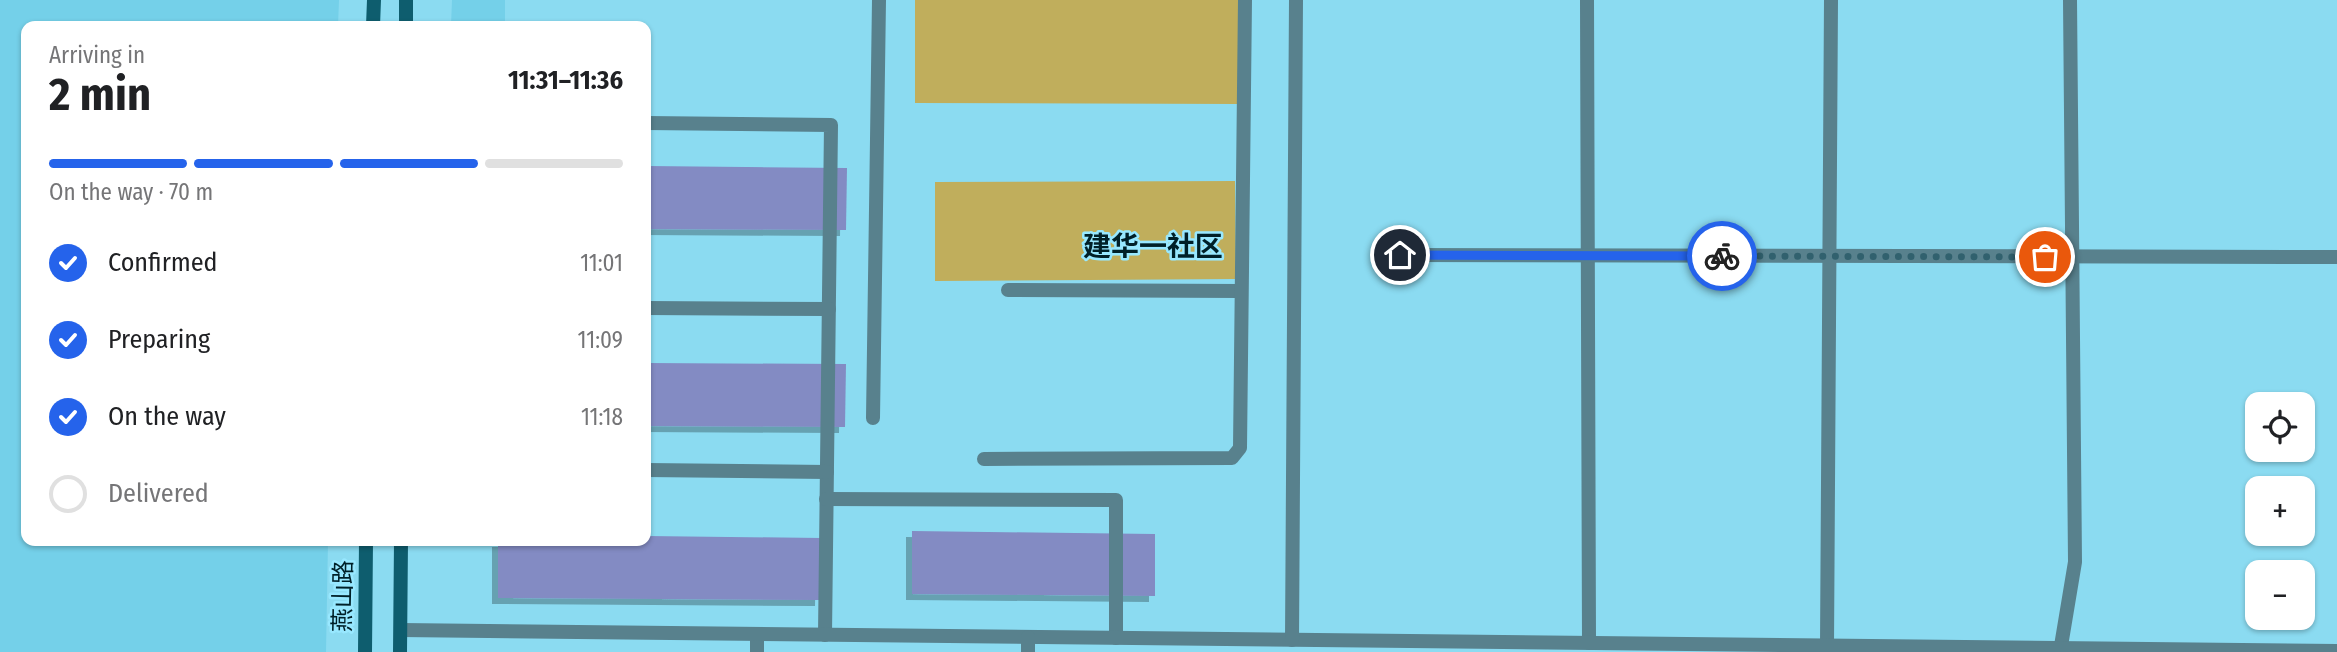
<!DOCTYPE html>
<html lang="en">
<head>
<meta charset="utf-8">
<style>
  :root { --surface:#fff; --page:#f2f2f2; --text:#202124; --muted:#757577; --line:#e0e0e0; --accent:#2563eb }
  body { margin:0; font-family:"Fira Sans Condensed","Noto Sans SC",sans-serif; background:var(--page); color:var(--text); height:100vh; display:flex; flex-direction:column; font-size:26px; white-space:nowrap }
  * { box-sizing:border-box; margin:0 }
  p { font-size:23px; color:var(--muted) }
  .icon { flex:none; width:38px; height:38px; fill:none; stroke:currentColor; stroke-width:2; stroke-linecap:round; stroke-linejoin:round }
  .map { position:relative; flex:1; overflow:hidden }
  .sheet { position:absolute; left:21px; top:21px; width:630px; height:525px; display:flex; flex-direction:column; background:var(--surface); border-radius:14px; box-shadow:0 2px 5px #0004 }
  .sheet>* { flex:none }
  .fabs { position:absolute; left:2245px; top:392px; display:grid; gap:14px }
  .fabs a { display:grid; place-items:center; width:70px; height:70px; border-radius:14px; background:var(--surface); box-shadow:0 2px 5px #0004; font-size:35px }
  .pin { position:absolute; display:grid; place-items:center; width:60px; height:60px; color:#fff; margin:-30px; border:4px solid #fff; border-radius:50%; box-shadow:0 2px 7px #0007 }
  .courier { position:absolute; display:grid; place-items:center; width:70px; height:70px; margin:-35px; border:5px solid #2563eb; border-radius:50%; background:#fff; color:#222; box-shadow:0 2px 9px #0007 }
  .head em { font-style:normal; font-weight:700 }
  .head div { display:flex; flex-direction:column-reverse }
  .head { display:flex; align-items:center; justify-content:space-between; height:119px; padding:0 28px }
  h1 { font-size:46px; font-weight:700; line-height:52px }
  .bar { display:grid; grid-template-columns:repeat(4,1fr); gap:10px 7px; align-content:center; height:84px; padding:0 28px }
  .bar i { height:9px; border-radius:5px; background:var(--line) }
  .bar .current { background:var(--accent) }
  .bar p { grid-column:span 4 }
  ol { padding:0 28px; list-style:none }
  li { display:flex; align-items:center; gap:21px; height:77px }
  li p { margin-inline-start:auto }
  li .icon { padding:7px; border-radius:50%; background:var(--accent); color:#fff; stroke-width:4 }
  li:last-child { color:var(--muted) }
  li i { width:38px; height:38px; border:4px solid var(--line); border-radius:50% }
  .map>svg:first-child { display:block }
  .built { fill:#74d0e9 }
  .green { fill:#c0ae5c }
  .building { fill:#838bc3; filter:url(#shadow) }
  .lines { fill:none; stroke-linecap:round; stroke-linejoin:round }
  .service { stroke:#58818d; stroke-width:14 }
  .minor { stroke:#58818d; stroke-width:14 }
  .secondary { stroke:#0e5d6e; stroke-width:14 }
  .done { stroke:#31616e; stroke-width:7; stroke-dasharray:0 12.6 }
  .route { stroke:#2563eb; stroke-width:9 }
  .labels { text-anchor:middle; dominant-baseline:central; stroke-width:5; stroke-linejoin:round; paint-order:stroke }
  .street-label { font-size:24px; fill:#002028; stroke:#98e8ff }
  .quarter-label { font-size:28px; font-weight:bold; fill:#002028; stroke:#98e8ff }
</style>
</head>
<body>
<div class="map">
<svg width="2337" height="652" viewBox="0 0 2337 652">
  <defs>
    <filter id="shadow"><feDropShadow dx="-6" dy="6" stdDeviation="0" flood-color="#0004"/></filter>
  </defs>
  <rect width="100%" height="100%" fill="#8bdbf1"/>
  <g class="built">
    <polygon points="0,0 339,0 338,26 26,26 26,541 328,541 326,652 0,652"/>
    <polygon points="452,0 505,0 505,26 451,26"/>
  </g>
  <g class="green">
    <polygon points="915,0 1238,0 1238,104 915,103"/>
    <polygon points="1235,181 1236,279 935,281 935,182"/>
  </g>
  <g class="building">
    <polygon points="646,166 847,168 846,230 646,229"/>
    <polygon points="646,363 846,364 845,427 646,426"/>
    <polygon points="912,531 1155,534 1155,596 912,594"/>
    <polygon points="646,536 822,538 821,600 498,598 498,541 646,541"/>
  </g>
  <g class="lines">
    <g class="service">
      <polyline points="1587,0 1589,643"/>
      <polyline points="646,123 831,125 825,635"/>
      <polyline points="1400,255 2337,257"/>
      <polyline points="1008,290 1241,291"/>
      <polyline points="646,308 829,309"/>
      <polyline points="873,418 879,0"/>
      <polyline points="984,459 1232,458 1240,448 1245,0"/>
      <polyline points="646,470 827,472"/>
      <polyline points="826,499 1116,500 1116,638"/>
      <polyline points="1827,646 1831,0"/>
      <polyline points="757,652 757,634"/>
      <polyline points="2060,652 2075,562 2070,0"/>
    </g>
    <g class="minor">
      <polyline points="401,630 2337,651"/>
      <polyline points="1292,640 1296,0"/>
      <polyline points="1028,652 1028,637"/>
    </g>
    <g class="secondary">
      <polyline points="373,26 374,0"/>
      <polyline points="406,26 406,0"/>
      <polyline points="365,652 366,541"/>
      <polyline points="400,652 401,541"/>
    </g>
  </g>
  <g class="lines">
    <polyline class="done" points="1722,256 2045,257"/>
    <polyline class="route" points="1400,255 1722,256"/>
  </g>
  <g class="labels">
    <g class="street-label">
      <text transform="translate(343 596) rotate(-89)">燕山路</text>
    </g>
    <g class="quarter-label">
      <text x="1153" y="246">建华一社区</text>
    </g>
  </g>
</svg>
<div class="fabs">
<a><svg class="icon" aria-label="locate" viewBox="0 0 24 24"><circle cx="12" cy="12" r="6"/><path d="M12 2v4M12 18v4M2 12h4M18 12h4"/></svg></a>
<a>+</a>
<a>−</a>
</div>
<div class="pin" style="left:2045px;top:257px;background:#ea580c"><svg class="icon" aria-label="bag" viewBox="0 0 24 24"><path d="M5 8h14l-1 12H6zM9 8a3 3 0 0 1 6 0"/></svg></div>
<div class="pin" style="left:1400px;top:255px;background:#1f2937"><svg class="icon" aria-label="home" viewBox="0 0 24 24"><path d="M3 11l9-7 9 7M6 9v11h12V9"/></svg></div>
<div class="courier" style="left:1722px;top:256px"><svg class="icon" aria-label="bike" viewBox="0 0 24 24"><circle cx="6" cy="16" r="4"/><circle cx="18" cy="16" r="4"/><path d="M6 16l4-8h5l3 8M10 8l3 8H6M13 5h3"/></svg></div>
<section class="sheet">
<div class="head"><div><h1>2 min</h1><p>Arriving in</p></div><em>11:31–11:36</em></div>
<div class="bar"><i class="current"></i><i class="current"></i><i class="current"></i><i></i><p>On the way · 70 m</p></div>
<ol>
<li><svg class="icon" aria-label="check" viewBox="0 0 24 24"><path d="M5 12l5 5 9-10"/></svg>Confirmed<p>11:01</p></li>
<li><svg class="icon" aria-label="check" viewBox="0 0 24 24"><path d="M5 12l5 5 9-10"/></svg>Preparing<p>11:09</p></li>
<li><svg class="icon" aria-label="check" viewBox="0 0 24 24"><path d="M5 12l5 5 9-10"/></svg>On the way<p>11:18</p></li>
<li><i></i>Delivered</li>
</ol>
</section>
</div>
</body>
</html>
